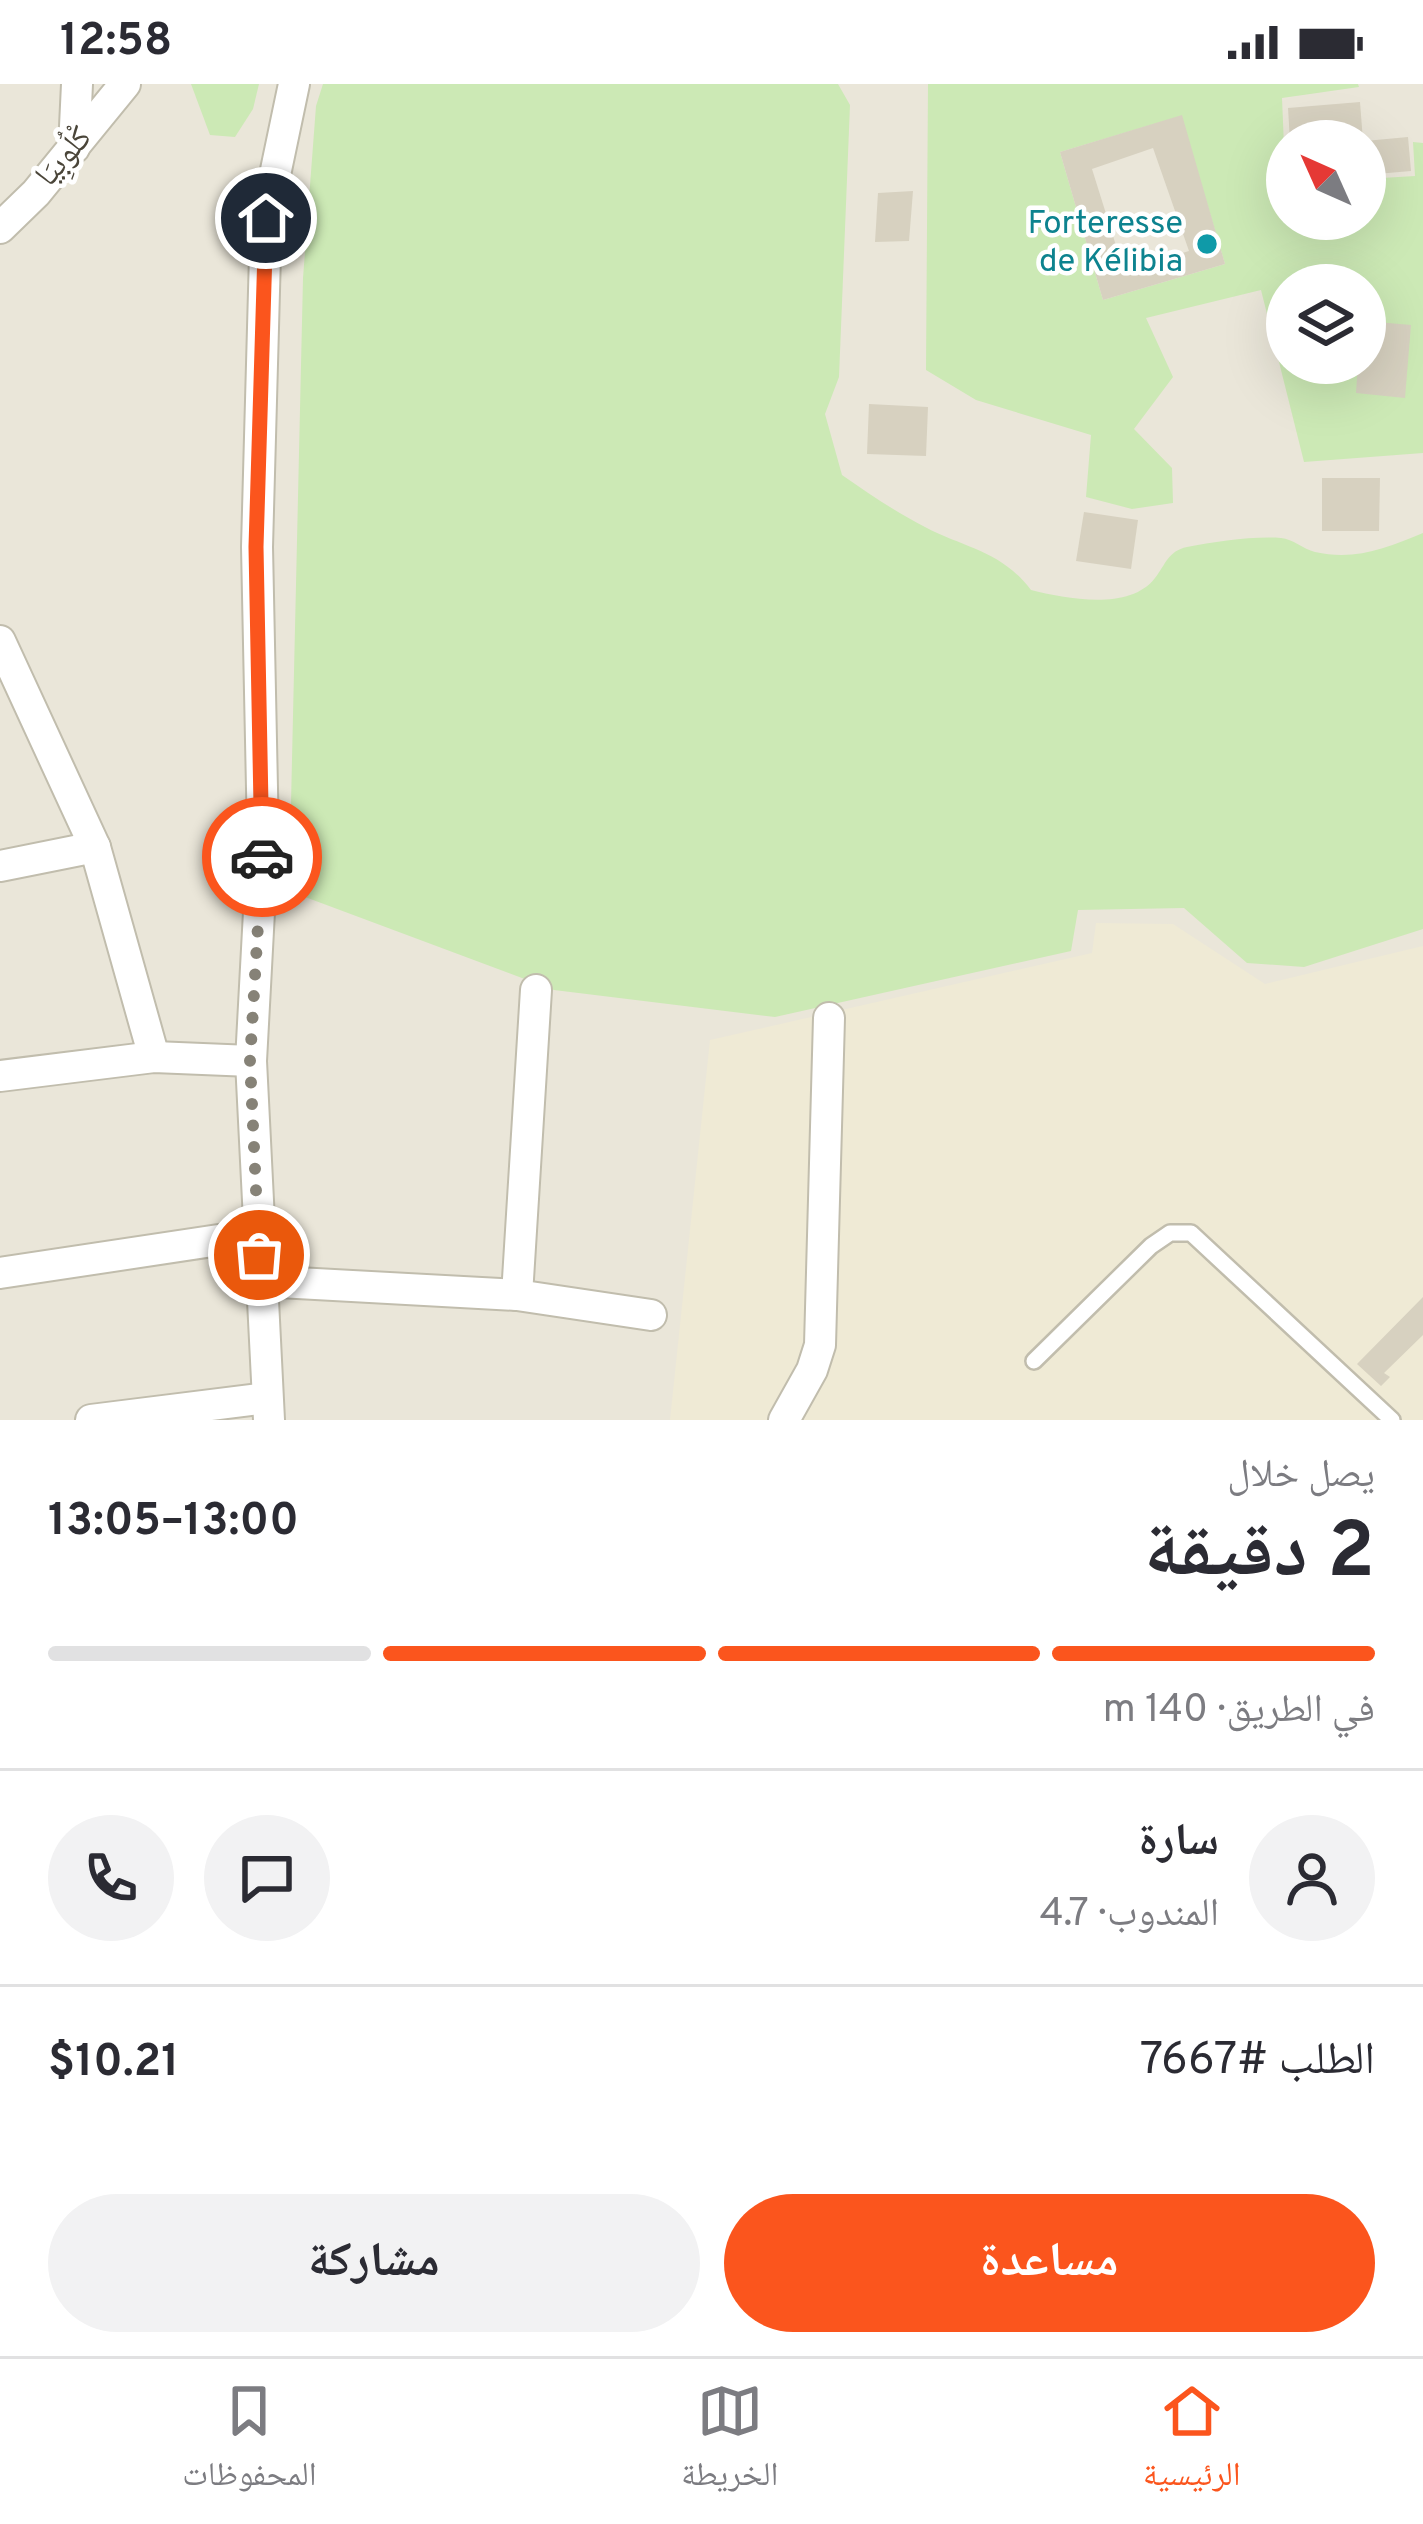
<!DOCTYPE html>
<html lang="ar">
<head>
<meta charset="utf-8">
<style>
  :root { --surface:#fff; --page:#f2f2f3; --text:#2b2b33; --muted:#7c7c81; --line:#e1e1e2; --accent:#fb551d }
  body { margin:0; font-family:Overpass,"Noto Naskh Arabic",sans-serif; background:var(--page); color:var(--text); direction:rtl; height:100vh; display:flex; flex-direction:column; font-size:45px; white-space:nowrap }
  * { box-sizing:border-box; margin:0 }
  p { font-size:39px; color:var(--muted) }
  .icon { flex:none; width:66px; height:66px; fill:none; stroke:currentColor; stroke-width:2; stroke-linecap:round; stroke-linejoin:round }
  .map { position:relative; height:1336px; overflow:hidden; direction:ltr }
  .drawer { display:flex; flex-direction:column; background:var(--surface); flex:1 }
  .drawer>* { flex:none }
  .needle { width:78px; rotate:315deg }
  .buttons { position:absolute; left:1266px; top:36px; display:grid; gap:24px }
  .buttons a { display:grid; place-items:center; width:120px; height:120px; border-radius:50%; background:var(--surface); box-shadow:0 12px 48px #0002; font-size:60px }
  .pin { position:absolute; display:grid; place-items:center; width:102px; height:102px; color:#fff; margin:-51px; border:6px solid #fff; border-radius:50%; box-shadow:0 3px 12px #0007 }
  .courier { position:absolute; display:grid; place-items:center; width:120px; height:120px; margin:-60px; border:9px solid #fb551d; border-radius:50%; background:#fff; color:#222; box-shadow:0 3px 15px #0007 }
  .summary em { font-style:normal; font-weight:700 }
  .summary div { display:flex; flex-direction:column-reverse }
  .summary { display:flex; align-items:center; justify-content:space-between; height:204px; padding:0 48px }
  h1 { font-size:78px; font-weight:700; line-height:90px }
  .bar { display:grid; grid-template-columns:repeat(4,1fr); gap:18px 12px; align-content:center; height:144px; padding:0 48px }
  .bar i { height:15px; border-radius:9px; background:var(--line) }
  .bar .on { background:var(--accent) }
  .bar p { grid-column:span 4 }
  .line { display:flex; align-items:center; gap:30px; padding:0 48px; border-top:3px solid var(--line) }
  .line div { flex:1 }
  .round { display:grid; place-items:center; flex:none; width:126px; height:126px; border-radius:63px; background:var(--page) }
  .primary-button { display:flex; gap:24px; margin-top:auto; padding:24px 48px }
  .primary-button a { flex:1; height:138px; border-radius:72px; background:var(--accent); color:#fff; font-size:48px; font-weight:700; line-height:138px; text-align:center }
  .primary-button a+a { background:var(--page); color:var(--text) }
  .status { display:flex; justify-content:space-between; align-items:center; height:84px; padding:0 60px; background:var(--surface); direction:ltr }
  .status svg { height:33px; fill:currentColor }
  .menu { display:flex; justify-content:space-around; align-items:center; height:168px; border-top:3px solid var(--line); background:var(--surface); font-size:33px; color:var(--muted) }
  .menu a { display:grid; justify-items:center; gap:6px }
  .menu .on { color:var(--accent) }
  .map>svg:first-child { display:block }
  .residential { fill:#eae6d9; fill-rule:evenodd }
  .education { fill:#efead5 }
  .green { fill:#cce9b5; fill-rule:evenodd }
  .building { fill:#d7d1c0; fill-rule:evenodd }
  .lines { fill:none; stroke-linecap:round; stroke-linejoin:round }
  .service-casing { stroke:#c1bdad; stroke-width:20 }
  .minor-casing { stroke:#c1bdad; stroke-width:34 }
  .service { stroke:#fff; stroke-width:15 }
  .minor { stroke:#fff; stroke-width:30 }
  .done { stroke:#868277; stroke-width:12; stroke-dasharray:0 21.6 }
  .route { stroke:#fb551d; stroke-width:15 }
  .culture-dot { fill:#0f9aa8; stroke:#fff; stroke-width:4.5 }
  .labels { text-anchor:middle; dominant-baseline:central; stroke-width:9; stroke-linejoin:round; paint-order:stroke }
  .street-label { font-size:33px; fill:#4a4539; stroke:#fff }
  .culture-label { font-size:33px; fill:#0d838f; stroke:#fff; text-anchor:end }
</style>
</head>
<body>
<div class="status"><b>12:58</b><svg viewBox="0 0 49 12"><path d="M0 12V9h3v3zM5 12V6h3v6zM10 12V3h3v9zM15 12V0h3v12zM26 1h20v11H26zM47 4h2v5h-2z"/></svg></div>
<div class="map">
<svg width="1423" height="1336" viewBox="0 0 1423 1336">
  <rect width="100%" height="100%" fill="#f6f4eb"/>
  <path class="residential" d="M0,0H1423V1336H0ZM1287,57H1365V135H1287ZM1287,201H1365V279H1287Z"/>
  <polygon class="education" points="1096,839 1173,840 1265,900 1423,862 1423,1336 670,1336 710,956 1092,869"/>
  <g class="green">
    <polygon points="191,0 259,0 253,25 235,53 210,51"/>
    <path d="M323,0H838L850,21L839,293L825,330L842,391C869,410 896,428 925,443C967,465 1000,466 1031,506C1067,515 1130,527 1155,494C1166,480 1168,467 1187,463C1215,458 1252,452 1281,454C1293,455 1303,465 1315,468C1355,477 1387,464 1423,449V845L1304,883L1247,879L1184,824L1078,826L1071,867L775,933L554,906L289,807L303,194L316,22Z"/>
    <path d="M928,0H1358L1359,3L1282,14L1287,135H1365V95L1415,92L1413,58L1423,59V369L1304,378L1261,206L1146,234L1173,293L1134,345L1172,384L1173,419L1132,425L1086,413L1091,351L976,316L926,286ZM1181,32L1225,180L1103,216L1060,68ZM1287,201H1365V279H1287Z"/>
  </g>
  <g class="building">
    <polygon points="1360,18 1363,57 1290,57 1288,24"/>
    <path d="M1182,31L1225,180L1103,216L1060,68ZM1153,64L1189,167L1124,187L1092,85Z"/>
    <polygon points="1408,53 1411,87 1365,91 1365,57"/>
    <polygon points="913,107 909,157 875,158 878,109"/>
    <polygon points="1365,237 1411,241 1405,314 1356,309 1358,279 1365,279"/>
    <polygon points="869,320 928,323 926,372 867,370"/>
    <polygon points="1322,394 1380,394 1379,447 1322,447"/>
    <polygon points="1084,428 1138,436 1131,485 1076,477"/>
    <polygon points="1423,1213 1423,1251 1384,1289 1390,1293 1381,1302 1357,1280"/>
  </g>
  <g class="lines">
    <g class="service-casing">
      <polyline id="service" points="1034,1277 1151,1162 1170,1149 1191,1149 1392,1336"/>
    </g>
    <g class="minor-casing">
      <g id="minor">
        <polyline points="74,64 77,0"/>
        <polyline points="0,144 36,109 125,0"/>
        <polyline points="0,557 95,763 154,973"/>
        <polyline points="0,782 95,763"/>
        <polyline points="0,992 154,973 251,977"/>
        <polyline points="0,1189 259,1150"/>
        <polyline points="261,1197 517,1211 651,1231"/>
        <polyline points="517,1211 536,906"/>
        <polyline points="91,1336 267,1314"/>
        <polyline points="269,1336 251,977 263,753 257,463 266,134 294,0"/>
        <polyline points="784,1336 812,1286 820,1261 829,934"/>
      </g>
    </g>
    <use href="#service" class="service"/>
    <use href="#minor" class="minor"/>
  </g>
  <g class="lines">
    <polyline class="done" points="259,1171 250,977 262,773"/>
    <polyline class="route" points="262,773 256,463 266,134"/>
  </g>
  <circle class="culture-dot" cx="1207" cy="160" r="12"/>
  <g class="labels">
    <g class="street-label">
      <text transform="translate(65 74) rotate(-49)">كْلُوبِيَا</text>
    </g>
    <g class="culture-label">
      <text x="1183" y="141">Forteresse<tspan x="1183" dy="38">de Kélibia</tspan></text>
    </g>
  </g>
</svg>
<div class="buttons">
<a><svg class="needle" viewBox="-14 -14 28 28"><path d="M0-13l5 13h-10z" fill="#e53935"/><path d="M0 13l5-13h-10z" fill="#7c7c81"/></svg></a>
<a><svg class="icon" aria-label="layers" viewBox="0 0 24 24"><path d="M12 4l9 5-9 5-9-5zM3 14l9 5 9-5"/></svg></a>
</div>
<div class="pin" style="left:259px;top:1171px;background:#ea580c"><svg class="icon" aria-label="bag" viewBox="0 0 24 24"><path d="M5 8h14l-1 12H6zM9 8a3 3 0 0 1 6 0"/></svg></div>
<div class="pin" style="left:266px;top:134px;background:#1f2937"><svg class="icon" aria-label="home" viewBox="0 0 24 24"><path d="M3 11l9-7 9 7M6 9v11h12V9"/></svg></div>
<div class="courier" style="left:262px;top:773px"><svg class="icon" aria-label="car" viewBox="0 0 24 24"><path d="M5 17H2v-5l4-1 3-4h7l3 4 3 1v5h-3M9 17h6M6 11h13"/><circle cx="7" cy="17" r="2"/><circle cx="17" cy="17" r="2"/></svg></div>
</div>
<section class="drawer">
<div class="summary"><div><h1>2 دقيقة</h1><p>يصل خلال</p></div><em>13:00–13:05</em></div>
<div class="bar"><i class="on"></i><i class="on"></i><i class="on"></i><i></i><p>في الطريق · 140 m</p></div>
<div class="line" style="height:216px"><a class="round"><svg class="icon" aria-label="person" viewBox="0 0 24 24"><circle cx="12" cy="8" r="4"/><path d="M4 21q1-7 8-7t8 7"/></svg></a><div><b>سارة</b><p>المندوب · 4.7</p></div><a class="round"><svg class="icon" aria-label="chat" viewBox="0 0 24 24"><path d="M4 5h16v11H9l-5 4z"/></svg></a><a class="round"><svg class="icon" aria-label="phone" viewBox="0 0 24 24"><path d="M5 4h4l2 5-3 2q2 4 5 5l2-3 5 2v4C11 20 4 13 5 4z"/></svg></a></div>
<div class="line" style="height:156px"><div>الطلب #7667</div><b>$10.21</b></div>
<div class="primary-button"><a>مساعدة</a><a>مشاركة</a></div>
</section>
<nav class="menu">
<a class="on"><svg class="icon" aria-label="home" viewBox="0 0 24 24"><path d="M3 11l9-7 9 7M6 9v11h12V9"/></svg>الرئيسية</a>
<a><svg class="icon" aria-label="map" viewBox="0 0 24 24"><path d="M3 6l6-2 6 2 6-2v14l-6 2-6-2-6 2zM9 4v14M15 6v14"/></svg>الخريطة</a>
<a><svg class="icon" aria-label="saved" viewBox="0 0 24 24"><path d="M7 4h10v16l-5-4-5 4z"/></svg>المحفوظات</a>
</nav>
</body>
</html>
